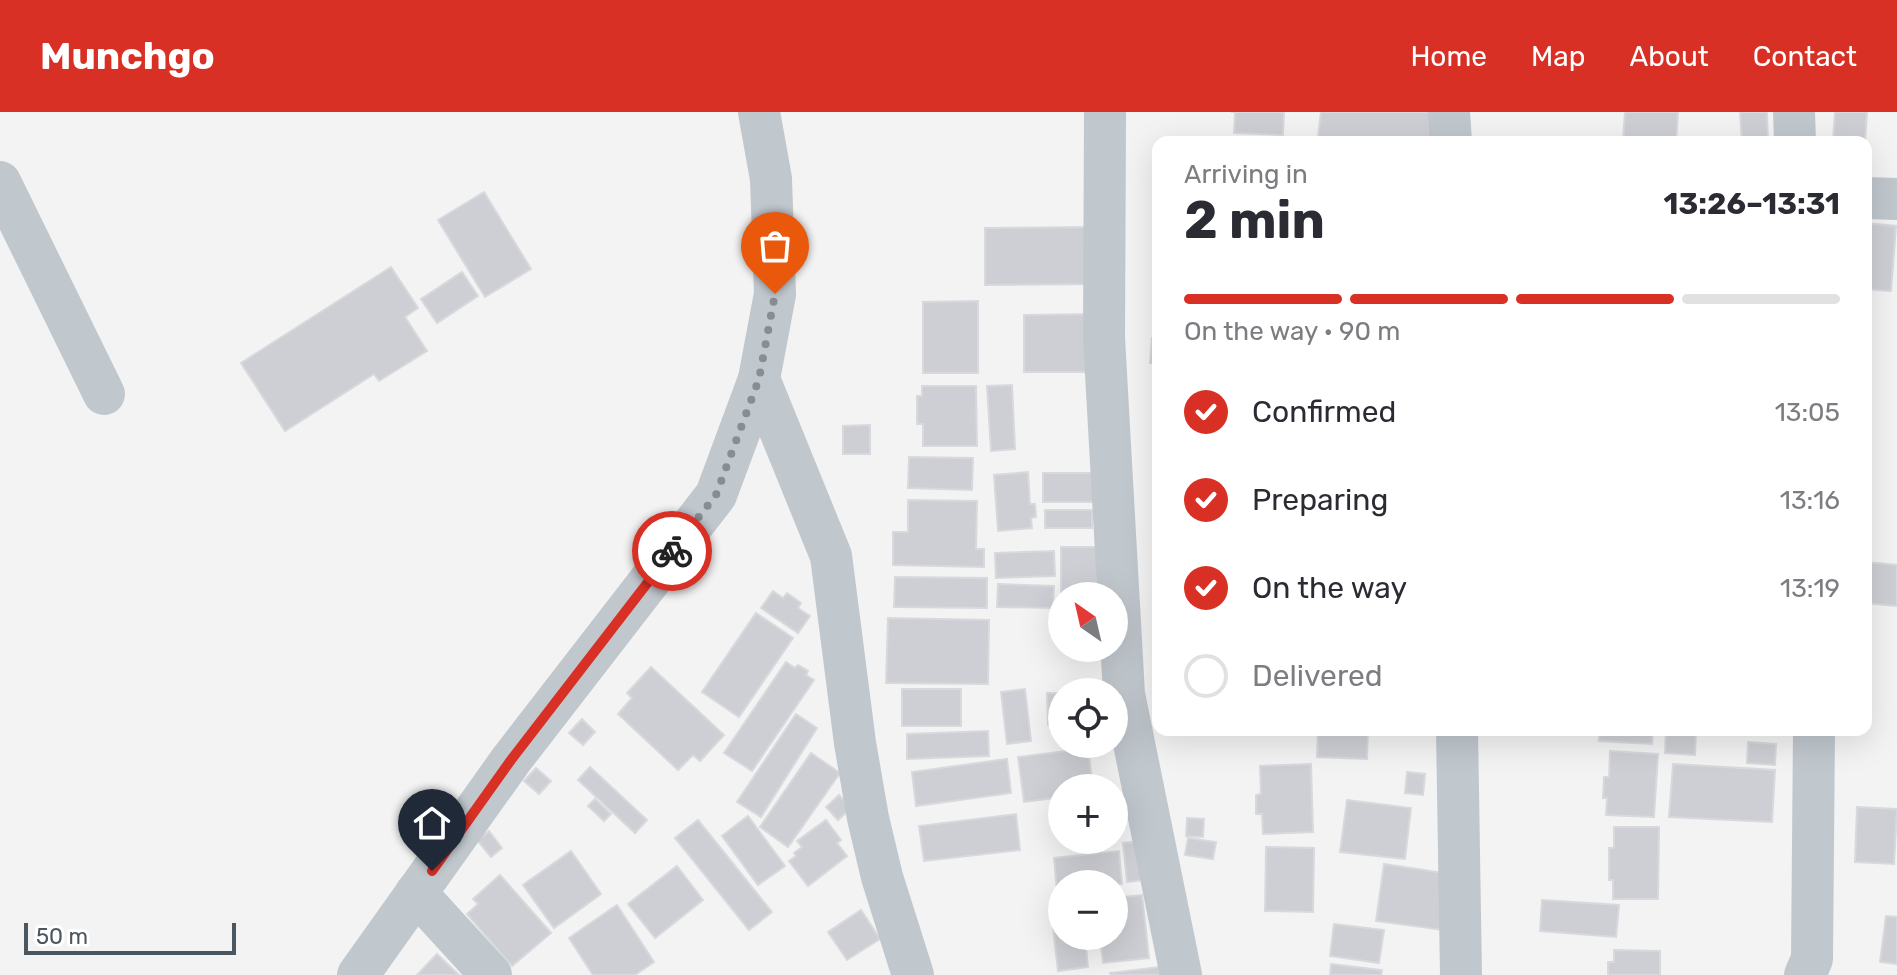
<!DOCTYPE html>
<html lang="en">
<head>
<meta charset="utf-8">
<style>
  :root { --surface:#fff; --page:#f7f7f7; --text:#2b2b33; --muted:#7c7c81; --line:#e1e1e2; --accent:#d93025 }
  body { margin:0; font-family:Rubik,sans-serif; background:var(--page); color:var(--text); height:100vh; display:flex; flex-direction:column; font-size:30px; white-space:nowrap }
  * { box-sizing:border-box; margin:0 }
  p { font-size:26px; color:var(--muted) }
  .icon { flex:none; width:44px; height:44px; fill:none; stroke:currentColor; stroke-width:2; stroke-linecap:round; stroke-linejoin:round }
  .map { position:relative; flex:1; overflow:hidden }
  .details { position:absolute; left:1152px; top:24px; width:720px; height:600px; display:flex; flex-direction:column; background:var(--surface); border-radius:16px; box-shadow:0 8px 32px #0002 }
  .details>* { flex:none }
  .needle { width:52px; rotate:326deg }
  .tools { position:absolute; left:1048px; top:470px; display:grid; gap:16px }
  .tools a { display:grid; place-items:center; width:80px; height:80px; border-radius:50%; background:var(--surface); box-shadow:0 8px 32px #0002; font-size:40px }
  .scale { position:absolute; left:24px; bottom:20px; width:212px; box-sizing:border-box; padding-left:8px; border:4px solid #4c565e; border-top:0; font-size:22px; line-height:28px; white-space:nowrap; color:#4c565e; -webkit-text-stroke:6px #fff; paint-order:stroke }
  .pin { position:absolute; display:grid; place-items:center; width:68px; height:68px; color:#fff; margin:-82px -34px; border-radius:50% 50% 50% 0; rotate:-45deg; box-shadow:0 0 8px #0007 }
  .pin .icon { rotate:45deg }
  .courier { position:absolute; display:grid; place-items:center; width:80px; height:80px; margin:-40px; border:6px solid #d93025; border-radius:50%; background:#fff; color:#222; box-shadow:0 2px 10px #0007 }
  .headline em { font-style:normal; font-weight:700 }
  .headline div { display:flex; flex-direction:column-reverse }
  .headline { display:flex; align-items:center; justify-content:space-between; height:136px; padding:0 32px }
  h1 { font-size:52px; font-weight:700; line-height:60px }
  .bar { display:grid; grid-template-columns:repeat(4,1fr); gap:12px 8px; align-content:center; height:96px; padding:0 32px }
  .bar i { height:10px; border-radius:6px; background:var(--line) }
  .bar .current { background:var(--accent) }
  .bar p { grid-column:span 4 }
  ol { padding:0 32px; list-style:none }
  li { display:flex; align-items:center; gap:24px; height:88px }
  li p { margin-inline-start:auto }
  li .icon { padding:8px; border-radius:50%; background:var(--accent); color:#fff; stroke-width:4 }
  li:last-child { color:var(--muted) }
  li i { width:44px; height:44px; border:4px solid var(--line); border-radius:50% }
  header { display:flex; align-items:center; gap:48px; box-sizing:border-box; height:112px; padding:0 40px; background:var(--accent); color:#fff }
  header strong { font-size:38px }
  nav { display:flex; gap:44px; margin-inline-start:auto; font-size:28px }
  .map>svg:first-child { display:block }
  .building { fill:#cdcfd4; stroke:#d7d9dd; stroke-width:2 }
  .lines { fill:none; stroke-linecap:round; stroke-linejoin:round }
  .minor { stroke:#c0c7cd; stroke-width:42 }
  .done { stroke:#878d92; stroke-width:8; stroke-dasharray:0 14.4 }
  .route { stroke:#d93025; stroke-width:10 }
</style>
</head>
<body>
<header>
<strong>Munchgo</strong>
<nav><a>Home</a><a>Map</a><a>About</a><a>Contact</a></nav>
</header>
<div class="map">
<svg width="1897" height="863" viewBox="0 0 1897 863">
  <rect width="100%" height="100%" fill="#f4f3f3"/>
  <g class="building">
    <polygon points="1231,0 1284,0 1283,23 1234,21 1235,0"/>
    <polygon points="1321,0 1437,0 1434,30 1383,30 1318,25"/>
    <polygon points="1625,0 1678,0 1676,30 1623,30"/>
    <polygon points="1740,0 1767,0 1768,30 1742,30"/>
    <polygon points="1835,0 1867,0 1865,30 1833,29"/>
    <polygon points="484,80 531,157 485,185 438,108"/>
    <polygon points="1866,111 1896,114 1891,179 1866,177"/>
    <polygon points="1096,115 1095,172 985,173 985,116"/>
    <polygon points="391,155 418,196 405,205 427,239 379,269 374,262 285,319 241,251"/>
    <polygon points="462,160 478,184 437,211 421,187"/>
    <polygon points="978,189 978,261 923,261 923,190"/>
    <polygon points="1095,202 1095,260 1024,260 1024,203"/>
    <polygon points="1152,226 1158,226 1158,252 1150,251"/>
    <polygon points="1012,273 1015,337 991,339 987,274"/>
    <polygon points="922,274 976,274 977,334 923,334 923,312 917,312 917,284 922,284"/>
    <polygon points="870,313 870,342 843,342 843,314"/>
    <polygon points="909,345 973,346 972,378 908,376"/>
    <polygon points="1028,360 1030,392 1035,392 1036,405 1031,406 1032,416 998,419 994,363"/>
    <rect x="1043" y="361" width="65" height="29"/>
    <polygon points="908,388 977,389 976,437 984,437 984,455 893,453 893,420 908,420"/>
    <rect x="1045" y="398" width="47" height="18"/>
    <polygon points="1061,435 1097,435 1097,484 1062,484 1061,494"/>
    <polygon points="1054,439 1055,464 996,466 995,441"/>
    <polygon points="1866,450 1897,453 1897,494 1866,491"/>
    <polygon points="895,465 987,466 987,496 894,495"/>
    <polygon points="998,472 1054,474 1053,496 997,495"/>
    <polygon points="773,479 783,486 787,481 801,491 798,496 810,504 798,521 761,496"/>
    <polygon points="756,501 793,526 739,605 702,580"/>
    <polygon points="888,506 989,508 988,572 886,571"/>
    <polygon points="786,550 795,556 798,553 808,559 806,563 814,568 752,659 724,641"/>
    <polygon points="651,555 724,623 700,649 693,643 678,658 618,602 632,586 627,581"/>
    <rect x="902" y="577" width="59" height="37"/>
    <polygon points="1025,577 1031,629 1007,632 1001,580"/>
    <polygon points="1047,581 1062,581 1062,613 1048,613"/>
    <polygon points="796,602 817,616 761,705 737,690"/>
    <polygon points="582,607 595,620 583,633 569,621"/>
    <polygon points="1318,618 1368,618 1367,647 1317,645"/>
    <polygon points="1600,618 1653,618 1652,632 1599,629"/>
    <polygon points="1666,618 1696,618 1695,643 1665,641"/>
    <polygon points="988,619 989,644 907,647 907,622"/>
    <polygon points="1748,630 1776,632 1775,653 1747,651"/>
    <polygon points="1088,636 1093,676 1062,676 1062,685 1024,690 1018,645"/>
    <polygon points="1610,639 1658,642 1654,705 1606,703 1607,686 1603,686 1604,665 1609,665"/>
    <polygon points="811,641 840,661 788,735 760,715"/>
    <polygon points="1007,647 1011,681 916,694 912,660"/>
    <polygon points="1311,652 1313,720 1263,722 1262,702 1256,702 1256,683 1261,682 1260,654"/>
    <polygon points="1673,652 1775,658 1772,710 1669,705"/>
    <polygon points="590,655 647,708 635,721 578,668"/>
    <polygon points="536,656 551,669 539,682 524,669"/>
    <polygon points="1407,660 1425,662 1423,683 1405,681"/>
    <polygon points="839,683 851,696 838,708 826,695"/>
    <polygon points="595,687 611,702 604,709 588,694"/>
    <polygon points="1347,688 1411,696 1405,747 1340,740"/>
    <polygon points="1857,695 1897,697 1894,752 1855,750"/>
    <polygon points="1016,702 1020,738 924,749 919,714"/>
    <polygon points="748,704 785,754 758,773 722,724"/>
    <polygon points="1187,706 1204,707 1203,725 1186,724"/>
    <polygon points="698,708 772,800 749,818 675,726"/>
    <polygon points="826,708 841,728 837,731 847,744 808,774 789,749 796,744 794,741 802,735 797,729"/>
    <polygon points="1614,715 1659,715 1658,787 1613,787 1613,768 1609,768 1609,736 1614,736"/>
    <polygon points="489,719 502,736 491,745 477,728"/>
    <polygon points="1188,726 1216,730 1213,747 1185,743"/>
    <polygon points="1149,728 1153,767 1127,770 1123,731"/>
    <polygon points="1266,735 1314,736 1313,800 1265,799"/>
    <polygon points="571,739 601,782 554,816 523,773"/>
    <polygon points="1119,739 1122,772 1062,772 1062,778 1057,779 1054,746"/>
    <polygon points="1384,752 1451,762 1443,818 1376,809"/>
    <polygon points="677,754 703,788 655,826 628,792"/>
    <polygon points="500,763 551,821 512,854 467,802 478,792 473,787"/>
    <polygon points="1142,783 1149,846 1103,851 1100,824 1114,824 1114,786"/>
    <polygon points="1542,788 1619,793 1616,825 1540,819"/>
    <polygon points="617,793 654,850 635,863 593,863 569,826"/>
    <polygon points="1062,796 1062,824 1085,824 1088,855 1058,859 1051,797"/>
    <polygon points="861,798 880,827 847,848 828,820"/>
    <polygon points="1886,804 1897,805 1897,852 1880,850"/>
    <polygon points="1334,812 1384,818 1379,851 1330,844"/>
    <polygon points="1614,838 1660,839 1660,863 1608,863 1608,850 1614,850"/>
    <polygon points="437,842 459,863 417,863"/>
    <polygon points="1331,852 1382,858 1381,863 1330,863"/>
    <polygon points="1159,855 1160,863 1111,863 1110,861"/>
  </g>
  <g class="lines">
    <g class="minor">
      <polyline points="1105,0 1104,226 1124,582 1181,863"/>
      <polyline points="1449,0 1451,30"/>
      <polyline points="1794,0 1795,30"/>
      <polyline points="0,70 104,282"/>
      <polyline points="1866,86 1897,87"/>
      <polyline points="759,267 831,444 855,631 868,706 882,765 913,863"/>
      <polyline points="1457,618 1461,863"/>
      <polyline points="416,781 491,863"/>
      <polyline points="358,863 511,648 716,383 759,267 775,182 771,67 759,0"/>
      <polyline points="1805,863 1812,847 1814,618"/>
    </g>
  </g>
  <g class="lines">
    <polyline class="done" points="672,439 716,383 759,267 775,182"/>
    <polyline class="route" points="432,759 511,648 672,439"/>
  </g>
</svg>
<div class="tools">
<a><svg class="needle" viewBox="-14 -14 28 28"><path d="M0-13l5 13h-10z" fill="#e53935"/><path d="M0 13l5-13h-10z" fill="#7c7c81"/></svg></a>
<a><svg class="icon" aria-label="locate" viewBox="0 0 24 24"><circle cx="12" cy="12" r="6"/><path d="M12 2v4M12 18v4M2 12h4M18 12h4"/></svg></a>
<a>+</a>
<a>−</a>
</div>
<div class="scale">50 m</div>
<div class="pin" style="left:775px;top:182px;background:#ea580c"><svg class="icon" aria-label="bag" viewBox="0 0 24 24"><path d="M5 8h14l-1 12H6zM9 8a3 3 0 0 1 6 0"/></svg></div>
<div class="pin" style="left:432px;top:759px;background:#1f2937"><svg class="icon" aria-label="home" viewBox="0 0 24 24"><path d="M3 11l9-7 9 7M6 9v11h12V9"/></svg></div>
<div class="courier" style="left:672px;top:439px"><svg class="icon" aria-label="bike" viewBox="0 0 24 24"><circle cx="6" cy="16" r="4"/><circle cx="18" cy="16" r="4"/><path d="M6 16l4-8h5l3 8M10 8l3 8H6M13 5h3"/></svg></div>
<section class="details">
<div class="headline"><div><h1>2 min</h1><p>Arriving in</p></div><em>13:26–13:31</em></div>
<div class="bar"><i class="current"></i><i class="current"></i><i class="current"></i><i></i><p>On the way · 90 m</p></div>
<ol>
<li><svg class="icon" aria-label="check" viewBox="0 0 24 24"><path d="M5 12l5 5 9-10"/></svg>Confirmed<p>13:05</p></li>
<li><svg class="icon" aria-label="check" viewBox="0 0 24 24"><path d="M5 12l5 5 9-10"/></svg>Preparing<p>13:16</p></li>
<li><svg class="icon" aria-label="check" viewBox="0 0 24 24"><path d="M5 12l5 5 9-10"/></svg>On the way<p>13:19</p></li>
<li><i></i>Delivered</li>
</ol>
</section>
</div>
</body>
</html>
